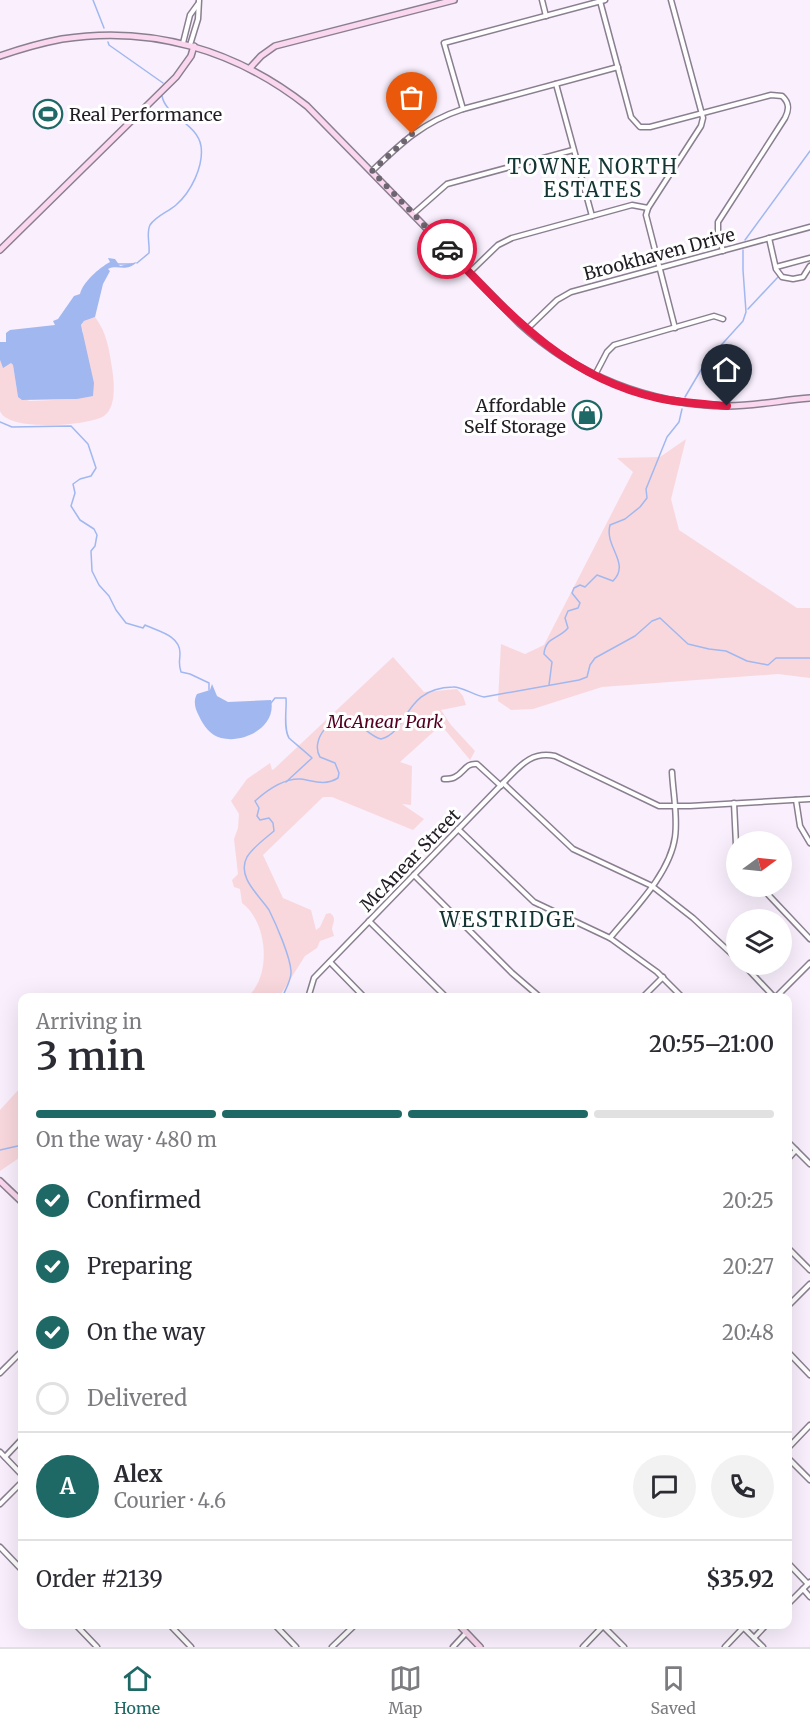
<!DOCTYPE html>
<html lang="en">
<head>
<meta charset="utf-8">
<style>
  :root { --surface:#fff; --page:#f2f2f3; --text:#2b2b33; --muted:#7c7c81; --line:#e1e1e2; --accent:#1e6965 }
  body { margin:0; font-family:Merriweather,serif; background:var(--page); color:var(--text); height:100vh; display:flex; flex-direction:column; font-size:22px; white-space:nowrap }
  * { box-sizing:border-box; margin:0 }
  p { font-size:20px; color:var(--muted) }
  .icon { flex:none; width:33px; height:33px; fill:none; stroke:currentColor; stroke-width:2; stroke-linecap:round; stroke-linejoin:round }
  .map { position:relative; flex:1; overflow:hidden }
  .panel { position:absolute; left:18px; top:993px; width:774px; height:636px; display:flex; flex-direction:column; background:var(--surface); border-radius:12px; box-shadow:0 6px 24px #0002 }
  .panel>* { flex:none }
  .needle { width:39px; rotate:75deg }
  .buttons { position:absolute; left:726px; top:831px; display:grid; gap:12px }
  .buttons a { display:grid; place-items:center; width:66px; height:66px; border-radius:50%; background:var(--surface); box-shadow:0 6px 24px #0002; font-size:30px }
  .pin { position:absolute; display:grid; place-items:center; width:51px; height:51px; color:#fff; margin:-62px -26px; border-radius:50% 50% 50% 0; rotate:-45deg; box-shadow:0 0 6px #0007 }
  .pin .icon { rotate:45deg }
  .courier { position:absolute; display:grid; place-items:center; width:60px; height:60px; margin:-30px; border:4px solid #e11d48; border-radius:50%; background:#fff; color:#222; box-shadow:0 2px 8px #0007 }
  .overview em { font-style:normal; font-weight:600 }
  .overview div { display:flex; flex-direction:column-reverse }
  .overview { display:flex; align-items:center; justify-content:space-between; height:102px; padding:0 18px }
  h1 { font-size:39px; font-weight:600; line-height:45px }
  .bar { display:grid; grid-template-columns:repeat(4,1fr); gap:9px 6px; align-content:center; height:72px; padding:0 18px }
  .bar i { height:8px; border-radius:4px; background:var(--line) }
  .bar .on { background:var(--accent) }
  .bar p { grid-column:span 4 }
  .line { display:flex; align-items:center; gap:15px; padding:0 18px; border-top:2px solid var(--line) }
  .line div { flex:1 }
  .round { display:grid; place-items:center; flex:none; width:63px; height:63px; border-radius:32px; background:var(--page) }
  ol { padding:0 18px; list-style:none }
  li { display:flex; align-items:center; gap:18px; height:66px }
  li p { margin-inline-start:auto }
  li .icon { padding:6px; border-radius:50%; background:var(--accent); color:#fff; stroke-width:4 }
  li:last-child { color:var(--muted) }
  li i { width:33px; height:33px; border:3px solid var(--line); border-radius:50% }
  .tabs { display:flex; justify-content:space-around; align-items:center; height:84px; border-top:2px solid var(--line); background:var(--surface); font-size:16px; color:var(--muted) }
  .tabs a { display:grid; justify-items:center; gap:3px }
  .tabs .on { color:var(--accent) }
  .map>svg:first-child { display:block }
  .green { fill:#f9d8dd }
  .water { fill:#a0b8ef }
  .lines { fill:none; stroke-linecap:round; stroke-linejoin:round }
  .stream { stroke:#a0b8ef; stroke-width:1.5 }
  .street-casing { stroke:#8a7f8f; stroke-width:7 }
  .secondary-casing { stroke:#8a7f8f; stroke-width:8 }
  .street { stroke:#fff; stroke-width:4 }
  .secondary { stroke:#fad7ee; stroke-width:5 }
  .done { stroke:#6d6670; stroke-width:6; stroke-dasharray:0 10.8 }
  .route { stroke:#e11d48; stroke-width:8 }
  .labels { text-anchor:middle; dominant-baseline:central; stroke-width:6; stroke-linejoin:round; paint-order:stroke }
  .poi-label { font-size:18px; fill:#221d24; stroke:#fff; text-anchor:start }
  .street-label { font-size:18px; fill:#221d24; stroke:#fff }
  .park-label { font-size:18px; font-style:italic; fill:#530020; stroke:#fff }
  .neighbourhood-label { font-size:20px; letter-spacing:1.5px; fill:#133533; stroke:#fff }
</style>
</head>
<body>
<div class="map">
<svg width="810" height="1647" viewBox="0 0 810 1647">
  <rect width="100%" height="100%" fill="#f9effd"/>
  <g class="green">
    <path d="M95,317C107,333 109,349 112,368C114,381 117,407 104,416C89,426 7,432 0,411C0,401 0,372 0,360L3,367L11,363L13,365L18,397L30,401L77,399L83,331L81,326L84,321Z"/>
    <polygon points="686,439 671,499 679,530 797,608 810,608 810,678 778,674 602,687 533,709 511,710 498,701 501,644 525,654 544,645 633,472 617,458 660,457"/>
    <path d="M393,657L424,692L457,689L463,696L466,705L441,710L451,725L475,751L470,760L441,725L400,762L412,766L411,805L402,804L424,819L413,830L332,797H323L263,855L283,898L311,910L316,930L320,927L326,914L330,913C337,918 333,922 332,929L334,936L320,941L317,948L305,956L279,997H247C272,977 268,922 242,903L240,889L234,887L232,880L238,874L234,839L238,828L239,814L231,801L247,779L270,763L272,770L274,769Z"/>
    <polygon points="22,1086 22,1156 0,1171 0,1110"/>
  </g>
  <g class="water">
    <path d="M108,258L115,259L120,266L137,262C125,273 119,264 108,269L110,271L103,284L95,317L84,321L81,325L94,383L93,396L77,399L22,400L18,397L13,365L11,363L3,368L0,360V342H6V333L10,330L55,325L53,321L58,319L74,296L80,294C83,282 99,268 110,262Z"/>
    <path d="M212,684L217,696L228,702L271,700C277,726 245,744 221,738C211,736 203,725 199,716C195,709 193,701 197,694L210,690Z"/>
  </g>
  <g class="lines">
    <g class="stream">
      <polyline points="93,0 104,28"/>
      <polyline points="108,42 109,45 163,83"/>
      <polyline points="745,240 810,151"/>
      <path d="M137,263L149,253C150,244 146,233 150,225C156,216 168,212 176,205C191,192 204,166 201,146C197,123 166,117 162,96"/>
      <polyline points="116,264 132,264"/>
      <polyline points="748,309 778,277"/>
      <polyline points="685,397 705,363 743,321 746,312 743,270 743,250"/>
      <path d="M0,422L12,427L71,426L88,444L96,468L91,476L80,479L73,484L75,493L71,506L80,520L94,529L97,535L95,546L91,551L92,571L99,585L109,596L116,610L126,623L143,628L145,625C157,631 180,635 180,653C180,661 178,663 181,672L190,674L209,683V690"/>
      <path d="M549,685L552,662L544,654C545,637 559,639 568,628L565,618L568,611L578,608L580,603L572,593L574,588L580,585L585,587L597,575L613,581C631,563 604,547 610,525L625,519L640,507L647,498L646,489L667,437L679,422L682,409"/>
      <path d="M271,703L275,698H286C287,708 283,728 289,738C291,740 308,754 312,758L286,782"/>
      <path d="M282,998C285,990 292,979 291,971C290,956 276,924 269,910C260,896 236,877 247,857C253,847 266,838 274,831L273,823L269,818L260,820L257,816L259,808L255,801C266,791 284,778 301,779C314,781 325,786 338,778L339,773L335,763L320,757C310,741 330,715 348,720C361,723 369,736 381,739C409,732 403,688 453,687C460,686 474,695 484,697L579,680L587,677L590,665L595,658L635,636L652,621L660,618L688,644L709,649L726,651L747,661L768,665L776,658H810"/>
      <polyline points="0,1150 22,1145"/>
    </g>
    <g class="street-casing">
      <g id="street">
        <polyline points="542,0 546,16"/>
        <polyline points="671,0 703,118 701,126 648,208 646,215 675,328"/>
        <path d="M600,1L631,117L640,127H650L771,95L782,96C790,103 789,110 785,118L718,222V233L723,251"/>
        <polyline points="183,43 190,15 198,4"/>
        <polyline points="190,45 198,19 199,0"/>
        <polyline points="556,84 592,216"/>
        <polyline points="463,109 444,43 605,0"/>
        <path d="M372,171C401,143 423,122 463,109L618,67"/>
        <polyline points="413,214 447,184 573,150"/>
        <polyline points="769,238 776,269 782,277 793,279 803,277 810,266"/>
        <polyline points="776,267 810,258"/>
        <polyline points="470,272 498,245 512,238 632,205 648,208"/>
        <polyline points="527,329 557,300 571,292 810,227"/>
        <polyline points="595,375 607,352 614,345 714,316 723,319"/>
        <path d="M444,779C448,779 452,779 455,777C465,772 465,763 477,764L501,786"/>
        <polyline points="503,783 573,849 652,886 693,918 736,958"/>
        <polyline points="796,800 800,826 810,843"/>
        <polyline points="734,803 736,845"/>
        <polyline points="458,829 534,902 610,938 657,972 683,998"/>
        <polyline points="414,875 512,973 541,998"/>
        <polyline points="760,886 810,939"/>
        <polyline points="369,921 447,998"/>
        <path d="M610,938C633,910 670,874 675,837C678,816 673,793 672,772"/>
        <polyline points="330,962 365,998"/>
        <polyline points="743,964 775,998"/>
        <path d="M308,998L314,978L505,781C520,766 531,751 555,756L659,806H690L810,799"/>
        <polyline points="642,998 663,977"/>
        <polyline points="775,998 810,963"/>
        <polyline points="788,1142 810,1164"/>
        <polyline points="788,1159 796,1150"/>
        <polyline points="788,1248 810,1270"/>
        <polyline points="788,1306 810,1284"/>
        <polyline points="788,1352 810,1375"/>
        <polyline points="0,1373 22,1351"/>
        <polyline points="788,1448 810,1425"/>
        <polyline points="0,1452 22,1475"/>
        <polyline points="5,1457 22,1439"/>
        <polyline points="788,1458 810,1480"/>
        <polyline points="0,1504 22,1482"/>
        <polyline points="0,1547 22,1570"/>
        <polyline points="788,1563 808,1584"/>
        <polyline points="803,1589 810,1597"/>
        <polyline points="788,1604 810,1582"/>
        <polyline points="75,1624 97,1647"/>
        <polyline points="169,1624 191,1647"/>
        <polyline points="274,1624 296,1647"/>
        <polyline points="601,1624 624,1647"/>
        <polyline points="740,1624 763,1647"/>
        <polyline points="754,1638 767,1624"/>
        <polyline points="332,1647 356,1624"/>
        <polyline points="453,1647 466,1633"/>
        <polyline points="583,1647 605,1624"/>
        <polyline points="725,1647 743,1628"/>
      </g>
    </g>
    <g class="secondary-casing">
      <g id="secondary">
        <path d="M0,56C20,49 41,43 62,39C151,25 236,50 307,106L519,323C577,376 649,405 728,406C755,406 783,400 810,398"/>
        <polyline points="250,68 261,56 275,46 454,0"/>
        <polyline points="0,250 176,77 191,56 194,46"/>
        <polyline points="0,1181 22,1202"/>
        <polyline points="458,1624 480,1647"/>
      </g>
    </g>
    <use href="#street" class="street"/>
    <use href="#secondary" class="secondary"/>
  </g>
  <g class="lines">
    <polyline class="done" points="412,134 372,171 447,249"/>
    <path class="route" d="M447,249C509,314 566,378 658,398C681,403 704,404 727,406"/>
  </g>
  <defs>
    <g id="stadium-ring" transform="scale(1.5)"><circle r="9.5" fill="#fff" stroke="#1e6965" stroke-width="1.5"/><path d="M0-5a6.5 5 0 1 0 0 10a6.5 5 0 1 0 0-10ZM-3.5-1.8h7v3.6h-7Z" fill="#1e6965"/></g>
    <g id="shop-ring" transform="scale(1.5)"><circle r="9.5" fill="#fff" stroke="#1e6965" stroke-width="1.5"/><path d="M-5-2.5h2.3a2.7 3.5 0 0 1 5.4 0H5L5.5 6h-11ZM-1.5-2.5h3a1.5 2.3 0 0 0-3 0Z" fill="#1e6965"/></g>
  </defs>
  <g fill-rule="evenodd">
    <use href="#stadium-ring" x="48" y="114"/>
    <use href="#shop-ring" x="587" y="415"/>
  </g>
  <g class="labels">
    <g class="poi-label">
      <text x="69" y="114">Real Performance</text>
      <text x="566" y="405" text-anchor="end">Affordable<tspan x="566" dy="21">Self Storage</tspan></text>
    </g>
    <g class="street-label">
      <text transform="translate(659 254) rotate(-15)">Brookhaven Drive</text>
      <text transform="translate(410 860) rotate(-46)">McAnear Street</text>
    </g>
    <g class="park-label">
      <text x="385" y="721">McAnear Park</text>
    </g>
    <g class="neighbourhood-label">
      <text x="593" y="166">TOWNE NORTH<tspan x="593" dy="23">ESTATES</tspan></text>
      <text x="508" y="919">WESTRIDGE</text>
    </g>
  </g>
</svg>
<div class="buttons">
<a><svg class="needle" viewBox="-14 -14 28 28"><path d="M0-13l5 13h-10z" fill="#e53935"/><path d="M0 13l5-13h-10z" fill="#7c7c81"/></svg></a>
<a><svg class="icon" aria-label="layers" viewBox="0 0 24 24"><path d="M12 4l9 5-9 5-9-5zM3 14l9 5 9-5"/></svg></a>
</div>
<div class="pin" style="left:412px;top:134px;background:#ea580c"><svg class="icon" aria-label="bag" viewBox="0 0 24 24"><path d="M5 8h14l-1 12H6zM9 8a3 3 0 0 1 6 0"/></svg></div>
<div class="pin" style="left:727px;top:406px;background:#1f2937"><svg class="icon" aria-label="home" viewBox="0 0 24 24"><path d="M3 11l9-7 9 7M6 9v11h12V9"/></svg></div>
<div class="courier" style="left:447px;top:249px"><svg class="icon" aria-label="car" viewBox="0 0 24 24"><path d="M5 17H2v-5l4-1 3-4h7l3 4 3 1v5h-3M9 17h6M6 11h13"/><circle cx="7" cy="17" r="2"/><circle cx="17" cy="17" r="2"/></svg></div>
<section class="panel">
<div class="overview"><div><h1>3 min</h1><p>Arriving in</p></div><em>20:55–21:00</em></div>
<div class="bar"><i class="on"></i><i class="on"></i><i class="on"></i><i></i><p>On the way · 480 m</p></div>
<ol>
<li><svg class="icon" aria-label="check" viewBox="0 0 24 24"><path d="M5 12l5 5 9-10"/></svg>Confirmed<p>20:25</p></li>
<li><svg class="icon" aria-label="check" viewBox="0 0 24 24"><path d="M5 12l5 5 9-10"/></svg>Preparing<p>20:27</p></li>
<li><svg class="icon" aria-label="check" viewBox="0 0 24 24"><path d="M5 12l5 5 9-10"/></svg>On the way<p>20:48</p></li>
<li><i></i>Delivered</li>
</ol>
<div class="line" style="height:108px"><b class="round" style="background:var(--accent);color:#fff">A</b><div><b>Alex</b><p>Courier · 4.6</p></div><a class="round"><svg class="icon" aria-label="chat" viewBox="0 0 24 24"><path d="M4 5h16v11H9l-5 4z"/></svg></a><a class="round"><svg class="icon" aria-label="phone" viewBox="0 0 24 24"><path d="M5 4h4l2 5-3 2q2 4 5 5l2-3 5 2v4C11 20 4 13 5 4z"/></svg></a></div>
<div class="line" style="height:78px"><div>Order #2139</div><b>$35.92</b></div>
</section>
</div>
<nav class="tabs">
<a class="on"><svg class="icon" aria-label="home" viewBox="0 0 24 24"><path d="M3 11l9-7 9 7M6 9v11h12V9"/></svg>Home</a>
<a><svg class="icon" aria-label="map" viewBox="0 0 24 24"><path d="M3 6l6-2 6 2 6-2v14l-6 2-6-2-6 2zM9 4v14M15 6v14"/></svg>Map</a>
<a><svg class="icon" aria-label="saved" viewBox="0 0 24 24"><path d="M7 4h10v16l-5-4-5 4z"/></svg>Saved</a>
</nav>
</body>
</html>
